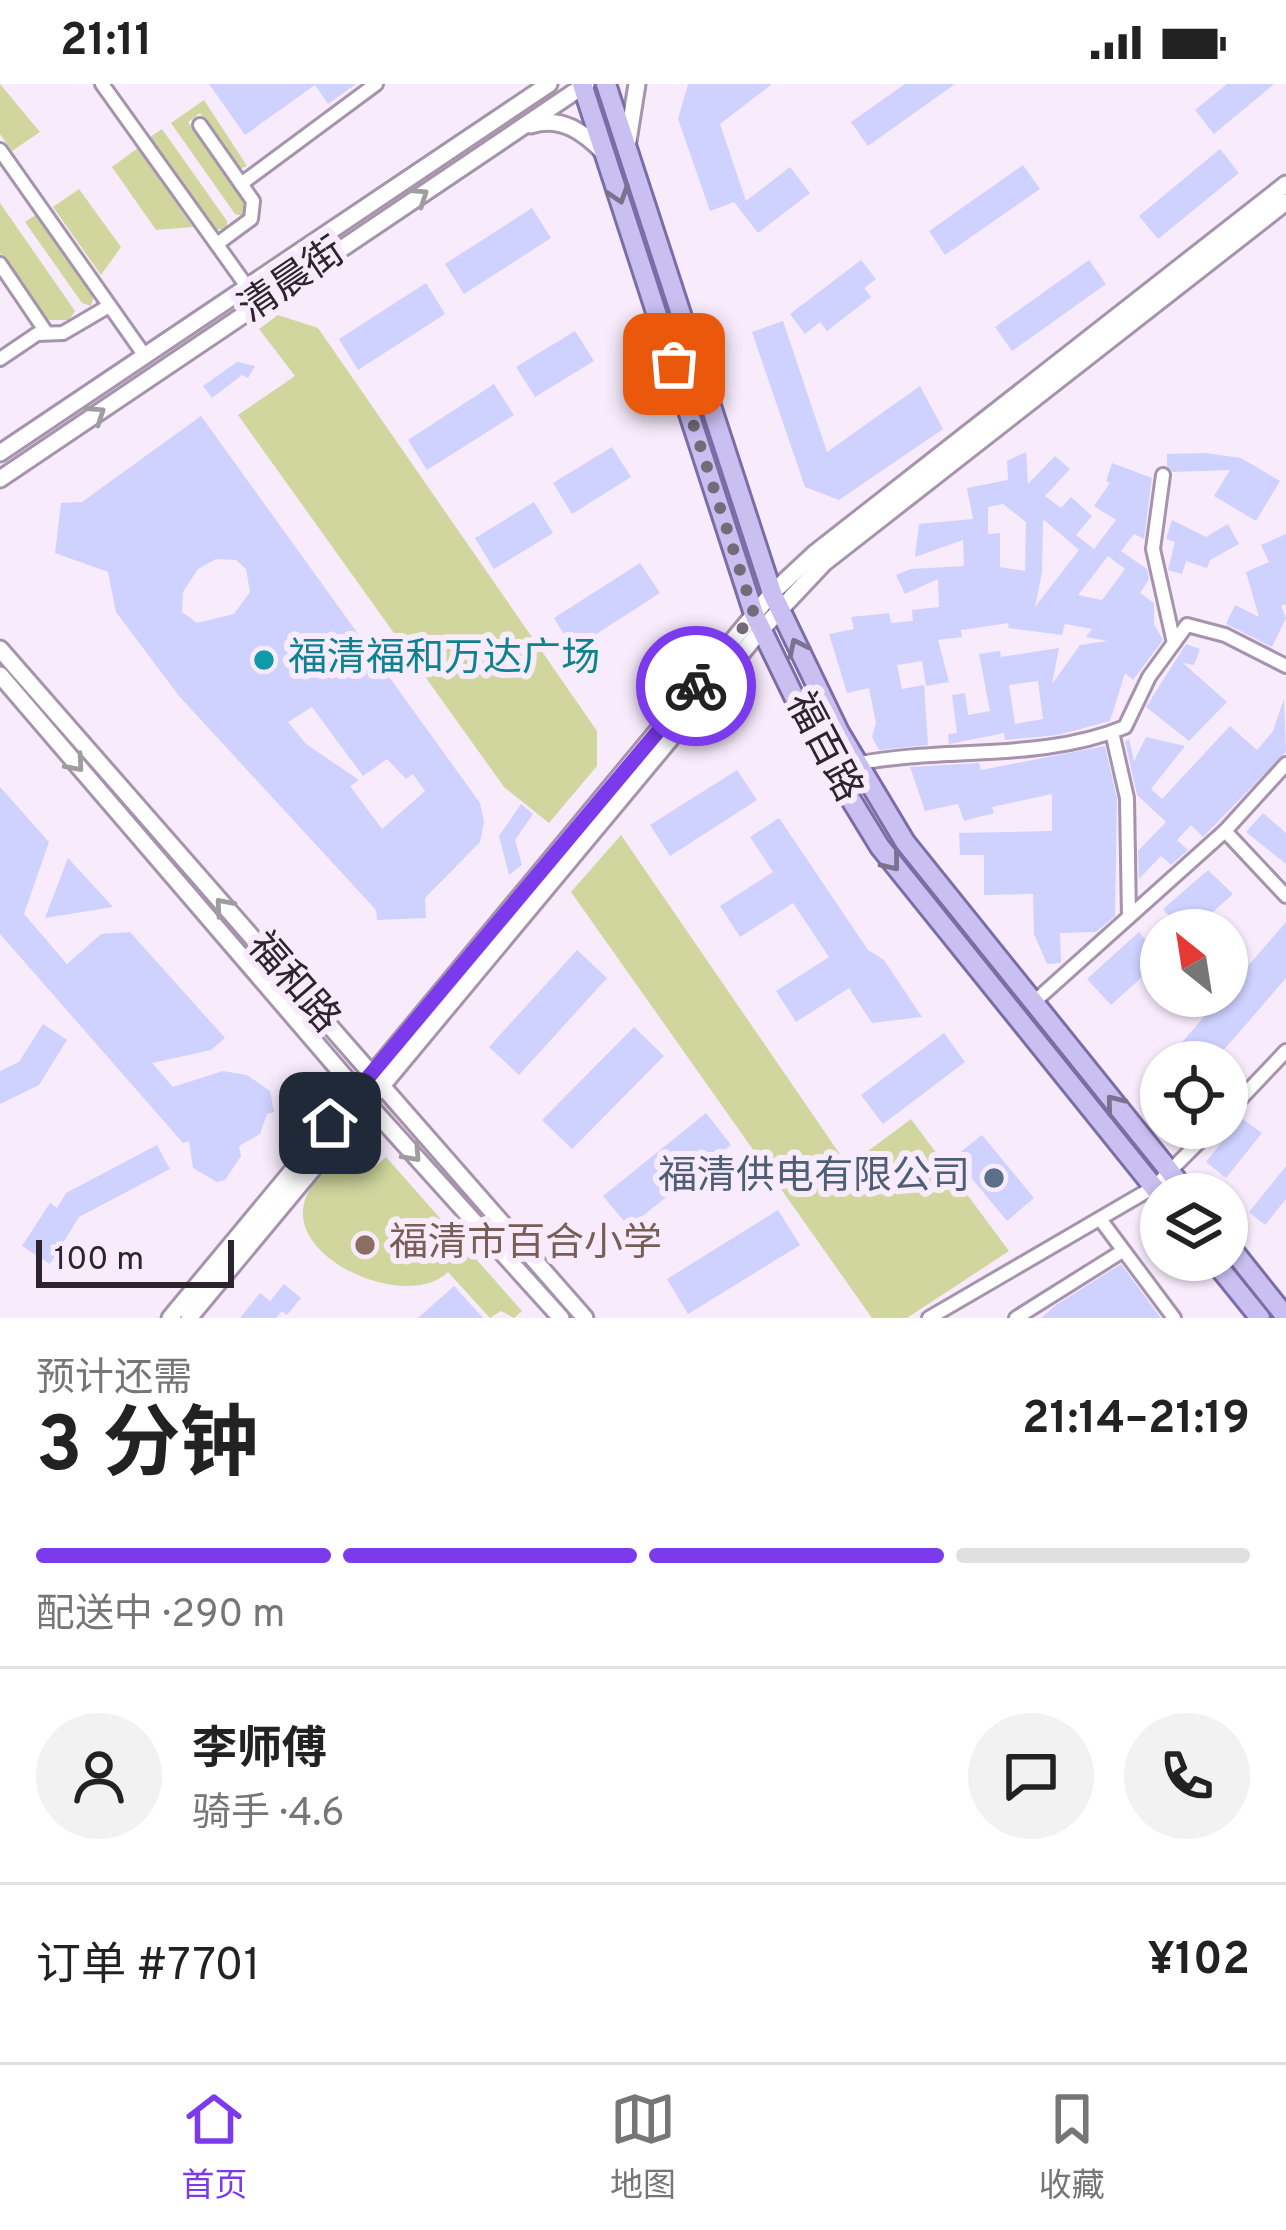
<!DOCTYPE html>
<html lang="zh">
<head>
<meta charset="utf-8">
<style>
  :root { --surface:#fff; --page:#f2f2f2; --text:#222; --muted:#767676; --line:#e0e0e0; --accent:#7c3aed }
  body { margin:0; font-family:Overpass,"Noto Sans SC",sans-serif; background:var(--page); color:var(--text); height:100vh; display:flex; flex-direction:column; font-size:45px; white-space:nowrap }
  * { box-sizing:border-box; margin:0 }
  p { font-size:39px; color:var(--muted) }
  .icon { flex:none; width:66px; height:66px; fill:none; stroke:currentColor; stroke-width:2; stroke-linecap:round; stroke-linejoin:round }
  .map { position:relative; height:1234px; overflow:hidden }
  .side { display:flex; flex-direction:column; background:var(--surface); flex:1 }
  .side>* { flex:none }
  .needle { width:78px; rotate:330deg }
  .controls { position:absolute; left:1140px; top:825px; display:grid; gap:24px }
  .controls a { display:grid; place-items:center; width:108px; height:108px; border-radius:50%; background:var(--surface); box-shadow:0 3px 9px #0004; font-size:60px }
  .scale { position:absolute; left:36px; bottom:30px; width:198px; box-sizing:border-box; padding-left:12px; border:6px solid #2c252f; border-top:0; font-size:33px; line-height:42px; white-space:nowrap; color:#2c252f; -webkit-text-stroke:9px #f8ecfc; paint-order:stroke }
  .pin { position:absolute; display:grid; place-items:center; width:102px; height:102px; color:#fff; margin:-51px; border-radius:24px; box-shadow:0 6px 18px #0006 }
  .courier { position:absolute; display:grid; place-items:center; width:120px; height:120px; margin:-60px; border:9px solid #7c3aed; border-radius:50%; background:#fff; color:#222; box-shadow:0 3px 15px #0007 }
  .summary em { font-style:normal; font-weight:700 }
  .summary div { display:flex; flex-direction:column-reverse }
  .summary { display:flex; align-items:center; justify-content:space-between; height:204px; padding:0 36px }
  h1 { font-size:78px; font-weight:700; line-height:90px }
  .bar { display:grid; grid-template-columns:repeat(4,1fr); gap:18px 12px; align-content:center; height:144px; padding:0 36px }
  .bar i { height:15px; border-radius:9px; background:var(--line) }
  .bar .current { background:var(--accent) }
  .bar p { grid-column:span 4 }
  .line { display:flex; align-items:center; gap:30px; padding:0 36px; border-top:3px solid var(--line) }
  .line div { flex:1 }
  .round { display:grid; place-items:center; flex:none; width:126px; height:126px; border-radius:63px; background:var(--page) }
  .status { display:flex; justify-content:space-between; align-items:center; height:84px; padding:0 60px; background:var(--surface); direction:ltr }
  .status svg { height:33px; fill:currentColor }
  .tab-bar { display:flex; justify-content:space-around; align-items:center; height:168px; border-top:3px solid var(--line); background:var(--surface); font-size:33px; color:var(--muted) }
  .tab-bar a { display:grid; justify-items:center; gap:6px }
  .tab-bar .current { color:var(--accent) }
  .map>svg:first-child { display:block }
  .green { fill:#d0d69e }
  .building { fill:#cfd1fe; fill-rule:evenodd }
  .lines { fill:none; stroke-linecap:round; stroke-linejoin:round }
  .minor-casing { stroke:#a693ac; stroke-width:18 }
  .tertiary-casing { stroke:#a693ac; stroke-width:21 }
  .primary-casing { stroke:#7b6ea7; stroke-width:24 }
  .minor { stroke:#fff; stroke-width:12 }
  .tertiary { stroke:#fff; stroke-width:15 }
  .primary { stroke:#cabff1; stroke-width:18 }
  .oneway { stroke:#7b7290 }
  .oneway2 { stroke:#a09da1 }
  .done { stroke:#736b77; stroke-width:12; stroke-dasharray:0 21.6 }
  .route { stroke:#7c3aed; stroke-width:15 }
  .culture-dot { fill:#0f9aa8; stroke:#f8ecfc; stroke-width:4.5 }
  .service-dot { fill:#5c6f8a; stroke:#f8ecfc; stroke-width:4.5 }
  .education-dot { fill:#8d6e63; stroke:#f8ecfc; stroke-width:4.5 }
  .labels { text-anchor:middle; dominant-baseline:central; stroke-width:12; stroke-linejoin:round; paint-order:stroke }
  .street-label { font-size:39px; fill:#2c252f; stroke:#f8ecfc }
  .culture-label { font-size:39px; fill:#0d838f; stroke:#f8ecfc; text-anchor:start }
  .service-label { font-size:39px; fill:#4e5e75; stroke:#f8ecfc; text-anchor:end }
  .education-label { font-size:39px; fill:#785e54; stroke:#f8ecfc; text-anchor:start }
</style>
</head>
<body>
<div class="status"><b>21:11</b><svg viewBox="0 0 49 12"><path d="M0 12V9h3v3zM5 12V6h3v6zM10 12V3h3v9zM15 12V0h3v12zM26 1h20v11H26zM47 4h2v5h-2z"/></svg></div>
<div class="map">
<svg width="1286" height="1234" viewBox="0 0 1286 1234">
  <rect width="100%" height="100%" fill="#f8ecfc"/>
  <g class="green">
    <polygon points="0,0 40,48 12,67 0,50"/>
    <polygon points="204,16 247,82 239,85 200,29 188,38 247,122 242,132 235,130 171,39"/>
    <polygon points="162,45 227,137 227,144 215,146 150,53"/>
    <polygon points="138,64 193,143 156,146 112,83"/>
    <polygon points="79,105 121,163 101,191 53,123"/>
    <polygon points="0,119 75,227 69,236 44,236 0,169"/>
    <polygon points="37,130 94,211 91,222 82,219 25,138"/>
    <polygon points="278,231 318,244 597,647 597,682 549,739 504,703 238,331 295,292 259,245"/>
    <polygon points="621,751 848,1082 911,1035 1009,1167 907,1234 872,1234 571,808"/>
    <path d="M386,1073L522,1227L514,1234L501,1227L490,1234L448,1188C402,1234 247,1158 324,1089C339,1076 359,1075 377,1081Z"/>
  </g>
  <g class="building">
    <polygon points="209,0 356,0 328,20 315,1 245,51"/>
    <polygon points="688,0 772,0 720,40 746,117 790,83 810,109 758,149 734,118 710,127 678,35"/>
    <polygon points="905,0 955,0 868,62 851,38"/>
    <polygon points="1227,0 1274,0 1214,50 1195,26"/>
    <polygon points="1220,65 1239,89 1158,155 1139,132"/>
    <polygon points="1023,81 1040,105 945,171 929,147"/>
    <polygon points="532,124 551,154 464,210 445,180"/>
    <polygon points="861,176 876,195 864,204 871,213 827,247 820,238 805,250 790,230"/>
    <polygon points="1089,176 1106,200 1012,267 995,243"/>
    <polygon points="426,199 445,230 358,286 339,255"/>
    <polygon points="783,237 827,368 920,302 943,345 839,416 805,403 752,248"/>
    <polygon points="575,247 594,277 535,313 516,283"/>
    <polygon points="237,278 255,282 248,294 242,291 212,314 203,302"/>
    <polygon points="494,300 514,331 427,386 408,356"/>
    <path d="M201,332L480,719L484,738L480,758L425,814L426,834L377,836L376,826L179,612L116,528L108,488L55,469L61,419L82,418ZM216,475L236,476L246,485L250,508L234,530L197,539L182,528L183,508L198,485ZM312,623L363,692L387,675L406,695L413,690L425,707L382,745L350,702L359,696L306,660L288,638Z"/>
    <polygon points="612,363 631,393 572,430 553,399"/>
    <path d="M1026,368L1028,400L1055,372L1070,385L1045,412L1061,424L1071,413L1092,432L1076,451L1094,465L1116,436L1094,422L1110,399L1106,397L1112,379L1152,394L1144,455L1134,450L1121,467L1147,485L1149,495L1140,509L1154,519V540L1163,556L1133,596L1125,589L1110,637L1058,651L1005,656L1004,649L949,660L948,650L957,649L952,611L965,609L968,631L990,627L979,570L1000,567L1001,573L1059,564L1052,600L1080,561L1107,557L1086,553L1092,545L1065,540L1062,551L1008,544L1009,539L961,546L962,553L938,556L949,598L926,602L922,577L897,581L902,605L924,601L928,661L879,666L872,653L876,639L869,604L847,609L829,550L854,545L851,533L889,529L891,539L913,537L912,526L939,523L938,495L905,510L896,491L911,485L964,482L963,456L915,473L919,440L973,435L967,404L1008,396L1007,377ZM1003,420L1026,438L1025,487L1000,483V449L988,450V423ZM1043,435L1079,466L1035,523L1042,488ZM1108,472L1125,485L1114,500L1102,516L1078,511ZM1038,597L1043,635L1015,640L1009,601Z"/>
    <polygon points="1205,369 1241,374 1280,397 1256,437 1214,412 1230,386 1173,388 1167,382 1167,370"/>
    <polygon points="534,418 553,449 494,485 475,454"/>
    <polygon points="1172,436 1206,453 1228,440 1239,460 1210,476 1207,484 1186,477 1182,490 1168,486 1175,458 1166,455"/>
    <polygon points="1286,450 1286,520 1281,522 1286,534 1272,563 1226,540 1235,521 1259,533 1246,488 1269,478 1261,461"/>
    <polygon points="640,479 660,509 573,565 554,534"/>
    <polygon points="1186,560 1200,565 1194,581 1183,579 1227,618 1189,657 1146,623"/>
    <polygon points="1284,615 1286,668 1203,753 1191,741 1177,756 1188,766 1171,781 1161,772 1139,795 1138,767 1166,738 1137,711 1125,657 1129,655 1134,677 1146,653 1185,662 1151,705 1162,715 1230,642 1257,666 1273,647"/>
    <polygon points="1105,662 1117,715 1115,832 1096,848 1060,849 1061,879 1047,880 1034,850 1033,810 984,811 984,771 960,771 959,749 1052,747 1052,710 992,723 994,729 964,737 958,720 925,727 910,683 979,679 981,686"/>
    <polygon points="737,686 757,716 670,772 650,741"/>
    <polygon points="0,703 49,758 24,830 67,880 101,850 130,848 225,954 211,966 152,979 173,1003 223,987 247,991 270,1007 274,1028 267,1030 260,1050 239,1062 241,1072 225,1096 217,1098 193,1084 189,1057 183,1059 0,850"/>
    <polygon points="521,720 533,730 515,756 522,781 509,791 499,752"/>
    <polygon points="1263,729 1286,749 1286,780 1246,748"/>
    <polygon points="779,734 868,866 884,876 922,933 872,939 849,904 796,938 776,907 829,873 793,819 740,853 720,822 773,788 750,753"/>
    <polygon points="68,774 113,823 45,834"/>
    <polygon points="1208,786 1233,810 1193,846 1182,846 1163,825"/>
    <polygon points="1286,838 1286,894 1249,937 1213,978 1165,978"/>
    <polygon points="1139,848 1161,876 1111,921 1087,895"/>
    <polygon points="577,866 607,894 519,991 489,963"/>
    <polygon points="43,940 67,956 39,1001 0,1020 0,987 19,978"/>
    <polygon points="634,943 664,972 572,1065 542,1036"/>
    <polygon points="944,949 965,978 883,1040 861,1011"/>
    <polygon points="706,1029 731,1061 629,1143 603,1112"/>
    <polygon points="1241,1034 1262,1049 1226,1094 1206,1078"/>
    <polygon points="982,1051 1034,1114 1007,1137 954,1073"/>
    <polygon points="157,1061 170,1085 79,1133 50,1180 22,1162 50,1119 57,1124 66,1109"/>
    <polygon points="1286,1082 1286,1115 1265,1141 1249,1128"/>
    <polygon points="778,1126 800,1161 688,1230 667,1195"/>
    <polygon points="1121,1180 1161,1234 1041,1234 1056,1221"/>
    <polygon points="284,1200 301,1214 287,1231 282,1227 276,1234 240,1234 260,1209 270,1217"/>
    <polygon points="454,1202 483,1234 418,1234"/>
  </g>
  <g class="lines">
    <g class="minor-casing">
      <g id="minor">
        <polyline points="102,0 248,204"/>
        <polyline points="200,41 253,117 251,135 217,160"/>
        <polyline points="0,66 145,272"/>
        <polyline points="241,100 376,0"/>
        <polyline points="0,180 46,248"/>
        <polyline points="0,275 37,250 63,249 109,222"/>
        <polyline points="1163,391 1153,465 1174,559"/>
        <polyline points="1112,648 1127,714 1129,833"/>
        <path d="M856,680C944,662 1040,678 1125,643L1149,593L1187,541L1225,551L1286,582"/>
        <polyline points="1286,680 1225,747 1286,812"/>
        <polyline points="1034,918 1225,747"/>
        <polyline points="1227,1029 1286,967"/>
        <polyline points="1100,1135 1174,1234"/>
        <polyline points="929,1234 1154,1103 1213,1044"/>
        <polyline points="1016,1234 1121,1168"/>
      </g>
    </g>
    <g class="tertiary-casing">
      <g id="tertiary">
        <path d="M531,41C561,31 585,49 604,69"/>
        <polyline points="628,57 637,0"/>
        <polyline points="0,369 549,0"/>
        <polyline points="0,395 586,0"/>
        <polyline points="0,565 585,1234"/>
        <polyline points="0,591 369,1021 561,1234"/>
        <polyline points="170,1234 772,509 815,469 1286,100"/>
        <polyline points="189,1234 761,546 824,479 1286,118"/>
      </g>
    </g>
    <g class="primary-casing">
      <g id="primary">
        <polyline points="582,0 754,530 818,662 880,763 1161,1112"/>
        <polyline points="606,0 772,509 839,648 905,758 1188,1110"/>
        <polyline points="1227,1159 1286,1233"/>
        <polyline points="1213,1176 1260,1234"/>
      </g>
    </g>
    <use href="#minor" class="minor"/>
    <use href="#tertiary" class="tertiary"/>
    <use href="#primary" class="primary"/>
  </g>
  <defs><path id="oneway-chevron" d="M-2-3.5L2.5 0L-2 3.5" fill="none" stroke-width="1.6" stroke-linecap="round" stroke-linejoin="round" transform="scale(3)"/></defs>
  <g class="oneway">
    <use href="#oneway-chevron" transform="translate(619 111) rotate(72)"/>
    <use href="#oneway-chevron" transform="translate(797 563) rotate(-116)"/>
    <use href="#oneway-chevron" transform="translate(892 779) rotate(51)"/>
    <use href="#oneway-chevron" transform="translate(1114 1019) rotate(-129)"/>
  </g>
  <g class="oneway2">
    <use href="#oneway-chevron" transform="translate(420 112) rotate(-34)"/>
    <use href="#oneway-chevron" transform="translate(97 330) rotate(-34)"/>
    <use href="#oneway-chevron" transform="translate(76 680) rotate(49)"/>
    <use href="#oneway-chevron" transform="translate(223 822) rotate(-131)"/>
    <use href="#oneway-chevron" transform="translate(413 1070) rotate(48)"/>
  </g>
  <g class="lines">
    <polyline class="done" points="674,280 754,530 696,602"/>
    <polyline class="route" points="330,1039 696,602"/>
  </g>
  <circle class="culture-dot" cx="264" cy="576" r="12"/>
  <circle class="service-dot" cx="994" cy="1094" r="12"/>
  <circle class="education-dot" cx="365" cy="1161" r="12"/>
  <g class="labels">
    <g class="street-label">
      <text transform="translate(293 198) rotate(-34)">清晨街</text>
      <text transform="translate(822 664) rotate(62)">福百路</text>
      <text transform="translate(292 900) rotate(49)">福和路</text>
    </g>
    <g class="culture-label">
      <text x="288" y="576">福清福和万达广场</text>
    </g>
    <g class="service-label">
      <text x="970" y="1094">福清供电有限公司</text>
    </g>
    <g class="education-label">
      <text x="389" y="1161">福清市百合小学</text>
    </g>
  </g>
</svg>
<div class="controls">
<a><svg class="needle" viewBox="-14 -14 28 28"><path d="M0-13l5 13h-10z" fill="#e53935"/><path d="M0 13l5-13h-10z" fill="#767676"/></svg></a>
<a><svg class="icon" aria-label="locate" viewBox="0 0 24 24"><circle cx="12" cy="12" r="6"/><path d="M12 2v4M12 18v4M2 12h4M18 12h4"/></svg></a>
<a><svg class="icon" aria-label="layers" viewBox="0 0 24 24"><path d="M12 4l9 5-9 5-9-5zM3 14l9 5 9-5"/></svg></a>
</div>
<div class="scale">100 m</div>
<div class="pin" style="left:674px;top:280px;background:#ea580c"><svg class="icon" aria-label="bag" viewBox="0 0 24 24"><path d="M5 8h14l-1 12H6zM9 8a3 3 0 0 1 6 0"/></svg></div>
<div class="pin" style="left:330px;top:1039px;background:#1f2937"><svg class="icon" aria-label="home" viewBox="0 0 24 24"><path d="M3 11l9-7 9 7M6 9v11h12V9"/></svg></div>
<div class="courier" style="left:696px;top:602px"><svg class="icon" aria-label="bike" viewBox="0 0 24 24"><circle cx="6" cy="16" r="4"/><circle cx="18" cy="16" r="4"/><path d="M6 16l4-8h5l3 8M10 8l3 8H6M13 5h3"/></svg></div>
</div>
<section class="side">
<div class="summary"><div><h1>3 分钟</h1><p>预计还需</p></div><em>21:14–21:19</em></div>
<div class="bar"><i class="current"></i><i class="current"></i><i class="current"></i><i></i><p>配送中 · 290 m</p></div>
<div class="line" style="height:216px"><a class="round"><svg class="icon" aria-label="person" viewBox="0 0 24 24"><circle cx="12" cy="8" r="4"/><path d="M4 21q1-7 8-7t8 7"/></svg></a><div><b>李师傅</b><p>骑手 · 4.6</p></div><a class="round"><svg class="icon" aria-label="chat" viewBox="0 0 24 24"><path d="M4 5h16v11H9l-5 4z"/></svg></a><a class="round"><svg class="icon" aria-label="phone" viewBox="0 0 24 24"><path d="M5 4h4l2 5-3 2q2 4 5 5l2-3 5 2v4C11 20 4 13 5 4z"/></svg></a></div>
<div class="line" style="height:156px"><div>订单 #7701</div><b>¥102</b></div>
</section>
<nav class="tab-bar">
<a class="current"><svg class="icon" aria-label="home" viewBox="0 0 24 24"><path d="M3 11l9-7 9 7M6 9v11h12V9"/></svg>首页</a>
<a><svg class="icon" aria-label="map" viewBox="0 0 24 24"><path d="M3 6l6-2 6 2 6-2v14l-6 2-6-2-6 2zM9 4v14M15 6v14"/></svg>地图</a>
<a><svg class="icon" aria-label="saved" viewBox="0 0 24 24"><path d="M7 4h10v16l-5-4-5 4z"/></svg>收藏</a>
</nav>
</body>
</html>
